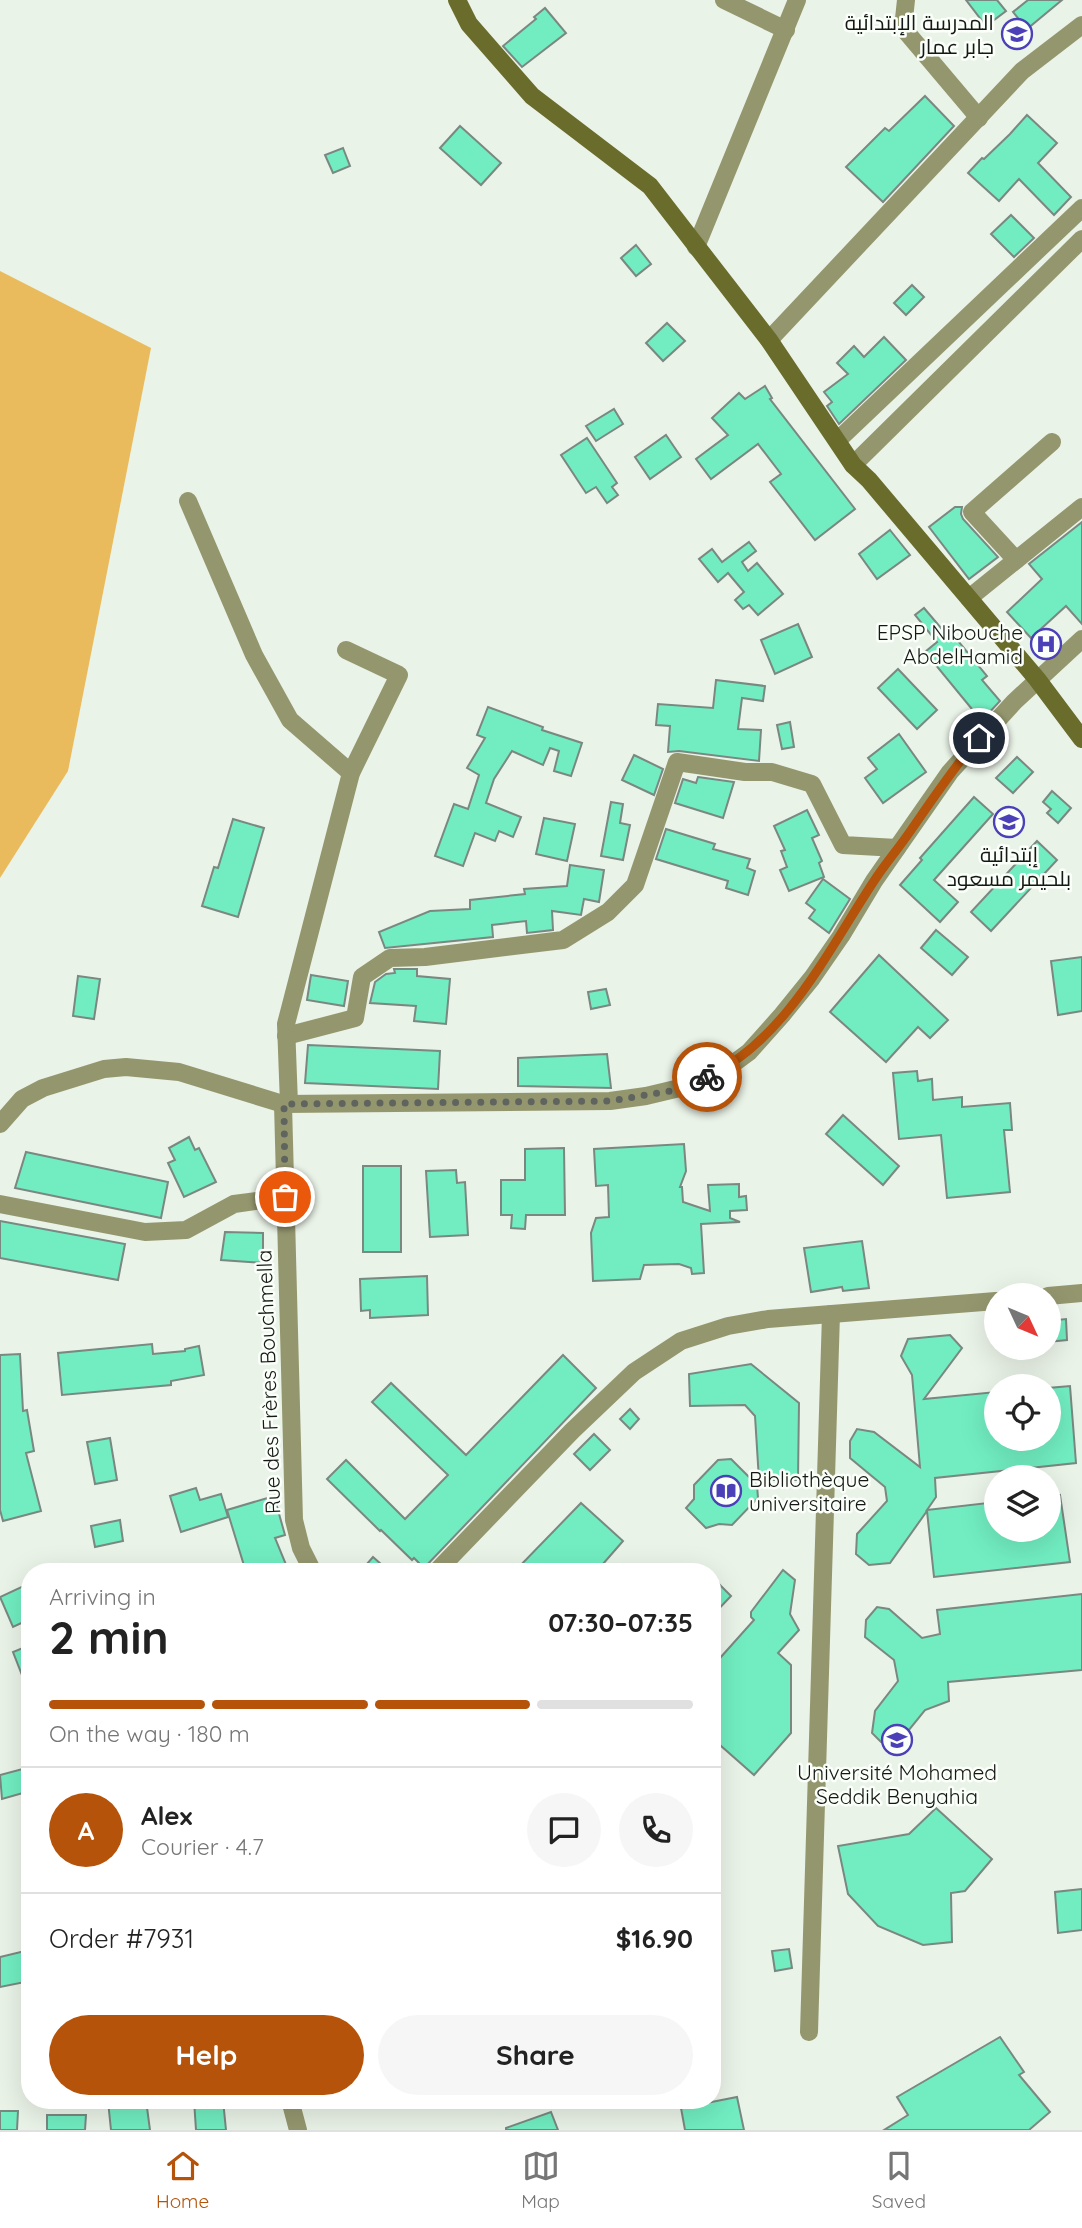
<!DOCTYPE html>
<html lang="en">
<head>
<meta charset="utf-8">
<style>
  :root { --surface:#fff; --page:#f6f6f6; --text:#222; --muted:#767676; --line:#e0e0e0; --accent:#b45309 }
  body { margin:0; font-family:Quicksand,Cairo,sans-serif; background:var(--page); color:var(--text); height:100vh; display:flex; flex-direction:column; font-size:26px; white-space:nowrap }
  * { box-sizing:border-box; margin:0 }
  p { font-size:23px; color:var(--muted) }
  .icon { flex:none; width:38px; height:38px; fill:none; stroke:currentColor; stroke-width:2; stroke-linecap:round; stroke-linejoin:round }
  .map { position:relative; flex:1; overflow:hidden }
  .sheet { position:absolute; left:21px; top:1563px; width:700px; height:546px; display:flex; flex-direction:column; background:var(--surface); border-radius:28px; box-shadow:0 7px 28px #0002 }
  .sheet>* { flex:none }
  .needle { width:46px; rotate:134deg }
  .buttons { position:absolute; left:984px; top:1283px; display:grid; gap:14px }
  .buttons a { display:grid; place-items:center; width:77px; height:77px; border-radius:50%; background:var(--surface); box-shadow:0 7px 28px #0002; font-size:35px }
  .pin { position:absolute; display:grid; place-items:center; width:60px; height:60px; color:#fff; margin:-30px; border:4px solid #fff; border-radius:50%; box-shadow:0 2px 7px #0007 }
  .courier { position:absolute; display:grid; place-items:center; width:70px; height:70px; margin:-35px; border:5px solid #b45309; border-radius:50%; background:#fff; color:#222; box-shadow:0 2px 9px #0007 }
  .summary em { font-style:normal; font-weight:700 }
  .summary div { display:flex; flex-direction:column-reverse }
  .summary { display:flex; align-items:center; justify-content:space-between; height:119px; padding:0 28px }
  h1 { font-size:46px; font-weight:700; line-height:52px }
  .bar { display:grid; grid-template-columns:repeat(4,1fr); gap:10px 7px; align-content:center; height:84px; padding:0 28px }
  .bar i { height:9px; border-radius:5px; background:var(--line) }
  .bar .on { background:var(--accent) }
  .bar p { grid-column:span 4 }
  .line { display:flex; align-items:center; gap:18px; padding:0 28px; border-top:2px solid var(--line) }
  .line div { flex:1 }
  .round { display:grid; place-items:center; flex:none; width:74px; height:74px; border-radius:37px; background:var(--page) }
  .action { display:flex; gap:14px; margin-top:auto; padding:14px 28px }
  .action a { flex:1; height:80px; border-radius:42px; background:var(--accent); color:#fff; font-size:28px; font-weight:700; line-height:80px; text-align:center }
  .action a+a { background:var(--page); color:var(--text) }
  .dock { display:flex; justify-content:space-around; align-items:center; height:98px; border-top:2px solid var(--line); background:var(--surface); font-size:19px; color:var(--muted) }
  .dock a { display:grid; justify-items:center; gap:4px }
  .dock .on { color:var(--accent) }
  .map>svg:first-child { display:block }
  .green { fill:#eabb5d }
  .building { fill:#71edc1; stroke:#7a8882; stroke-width:2 }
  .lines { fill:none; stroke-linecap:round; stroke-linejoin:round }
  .minor { stroke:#94976e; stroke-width:18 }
  .secondary { stroke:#6a6c2b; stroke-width:18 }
  .done { stroke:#5f645e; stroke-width:7; stroke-dasharray:0 12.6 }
  .route { stroke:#b45309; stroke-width:9 }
  .labels { text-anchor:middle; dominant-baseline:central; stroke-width:5; stroke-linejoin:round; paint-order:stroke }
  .poi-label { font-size:21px; fill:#141713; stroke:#fbfffa; text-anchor:end }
  .street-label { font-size:21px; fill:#141713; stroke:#fbfffa }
</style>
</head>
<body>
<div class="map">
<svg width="1082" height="2130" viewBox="0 0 1082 2130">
  <rect width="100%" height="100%" fill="#eaf3e8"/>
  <polygon class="green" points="0,271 151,348 68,771 0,878"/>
  <g class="building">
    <polygon points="966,0 997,0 1006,11 986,26"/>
    <polygon points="1028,0 1062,0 1027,29 1013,12"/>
    <polygon points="545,8 566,33 522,67 503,46 536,19 534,17"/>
    <polygon points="925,96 954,126 883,202 846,167 885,128 889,131"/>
    <polygon points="1027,115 1057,143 1038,163 1071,197 1054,215 1019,179 999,201 968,173 982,158 984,159 1010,134"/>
    <polygon points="460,126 501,163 481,185 440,148"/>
    <polygon points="343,148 350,166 333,173 325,155"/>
    <polygon points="1011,215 1034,238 1014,257 991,234"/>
    <polygon points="636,245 651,264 636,276 621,258"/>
    <polygon points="912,285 924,297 906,315 894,303"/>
    <polygon points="667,323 685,341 663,361 646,343"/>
    <polygon points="884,337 906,360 839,424 827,406 832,402 824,392 848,374 837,363 854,346 864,357"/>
    <polygon points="765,386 772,398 770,399 855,509 815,540 770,482 781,474 758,444 711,479 696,459 728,435 712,418 739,393 745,399"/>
    <polygon points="614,409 623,424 596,441 586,426"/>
    <polygon points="666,435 681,457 650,479 635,457"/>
    <polygon points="587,438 617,483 612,487 618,495 607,503 596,487 586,493 561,455"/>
    <polygon points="955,507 962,507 961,514 963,519 998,557 969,579 929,527"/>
    <polygon points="1082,522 1082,624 1066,606 1031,638 1007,612 1042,579 1029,564"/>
    <polygon points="890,530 910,555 877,579 859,554"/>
    <polygon points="749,542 756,551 742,562 748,571 757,563 783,594 758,615 749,605 743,609 735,600 744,592 728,573 718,582 699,559 712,549 722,562"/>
    <polygon points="924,608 946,634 950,631 987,676 982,680 1000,701 986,716 981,710 976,714 925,652 937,642 915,615"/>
    <polygon points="798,624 812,657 775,674 761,640"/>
    <polygon points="898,669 937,710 917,729 878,688"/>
    <polygon points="716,680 765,686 763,701 742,698 738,729 761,730 759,761 679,751 668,752 670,726 656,725 658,704 713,708"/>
    <polygon points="488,707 543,727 542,730 582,743 571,776 554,771 559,751 550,748 543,765 512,751 494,779 486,803 521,817 513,837 499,831 495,841 475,833 463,866 435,856 454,804 468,809 479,775 467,768 485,738 477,735"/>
    <polygon points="790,722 794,747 782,749 777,725"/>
    <polygon points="899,734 926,772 883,803 865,778 877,769 868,758"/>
    <polygon points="634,755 663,769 654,795 622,780"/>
    <polygon points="1017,757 1033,772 1013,793 996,778"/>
    <polygon points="698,777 734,782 723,818 675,803 683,779 696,783"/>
    <polygon points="1052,791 1071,808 1058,823 1047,813 1051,809 1043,802"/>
    <polygon points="974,797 993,814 934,880 958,902 940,922 900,885 922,860 920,858"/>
    <polygon points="611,802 623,804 620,823 630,825 623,860 601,856"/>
    <polygon points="807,810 819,835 812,838 822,861 819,863 824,877 789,891 780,870 787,867 781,851 785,850 774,826"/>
    <polygon points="544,818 575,824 567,861 536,854"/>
    <polygon points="233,819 264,828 238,917 202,906 214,867 218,868"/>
    <polygon points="666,829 715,844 713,849 750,859 747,868 755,871 748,895 726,888 728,881 656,859"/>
    <polygon points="1037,841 1057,860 991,931 971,912"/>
    <polygon points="570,865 604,870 599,902 584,899 581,915 552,911 553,930 527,933 526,921 492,925 493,937 385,948 379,932 430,911 470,909 470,900 525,894 524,889 567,886"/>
    <polygon points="823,879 850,899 829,933 809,918 815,910 806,903"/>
    <polygon points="936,930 968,957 952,975 921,948"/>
    <polygon points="879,955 948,1020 930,1038 918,1027 886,1062 830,1012"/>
    <polygon points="1082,957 1082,1011 1058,1015 1051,961"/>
    <polygon points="394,969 417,969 417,976 450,979 446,1024 414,1021 416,1006 370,1003 375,982 386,974 395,973"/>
    <polygon points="311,975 348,981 344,1006 307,1000"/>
    <polygon points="78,976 100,979 94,1019 73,1016"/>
    <polygon points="606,989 610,1005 591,1009 588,992"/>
    <polygon points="308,1045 440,1051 438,1089 305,1083"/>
    <polygon points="607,1054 611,1088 518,1086 518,1058"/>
    <polygon points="917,1071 918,1081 932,1079 933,1100 962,1097 962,1107 1010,1103 1012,1130 1004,1130 1010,1192 947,1198 941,1135 899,1139 893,1073"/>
    <polygon points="843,1115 899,1166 883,1185 826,1134"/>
    <polygon points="189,1137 195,1150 199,1148 216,1182 184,1197 168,1163 175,1160 169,1148"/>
    <polygon points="684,1144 686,1171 680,1187 682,1187 683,1202 710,1211 708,1185 739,1184 739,1197 746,1196 747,1210 730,1211 730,1218 740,1222 701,1224 704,1273 692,1274 691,1268 679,1264 644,1265 640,1279 593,1281 591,1233 596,1218 609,1217 608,1185 596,1186 594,1149"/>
    <polygon points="564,1148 565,1215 526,1215 525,1229 511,1228 512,1215 501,1215 501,1180 525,1180 525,1149"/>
    <polygon points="26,1152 168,1182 161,1218 15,1188"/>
    <rect x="363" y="1166" width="38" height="86"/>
    <polygon points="456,1170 457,1183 465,1182 468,1235 430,1237 426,1171"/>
    <polygon points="0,1221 125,1244 118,1280 0,1258"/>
    <polygon points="225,1232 263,1233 263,1263 221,1260"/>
    <polygon points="862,1241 869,1288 843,1291 842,1287 811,1292 804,1248"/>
    <polygon points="427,1276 428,1315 370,1318 370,1310 361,1311 360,1279"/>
    <polygon points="1066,1319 1067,1340 1048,1342 1048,1321"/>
    <polygon points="950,1335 962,1348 924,1399 996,1392 996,1438 1048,1438 1048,1388 1070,1386 1076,1463 935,1478 936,1497 927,1510 996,1502 996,1530 1048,1530 1048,1497 1060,1495 1070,1562 934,1577 927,1511 890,1563 869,1565 856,1554 857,1534 887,1501 885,1487 850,1458 850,1441 857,1429 874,1432 920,1467 912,1375 901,1356 908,1339"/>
    <polygon points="152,1344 153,1354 185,1351 185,1349 199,1346 204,1375 171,1381 171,1385 62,1395 58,1353"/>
    <polygon points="20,1354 23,1411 27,1410 34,1451 26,1453 41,1511 3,1521 0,1510 0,1355"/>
    <polygon points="563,1355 596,1388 424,1568 414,1558 412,1560 381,1530 380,1531 327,1479 346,1460 405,1519 448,1475 372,1402 391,1383 466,1455"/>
    <polygon points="751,1364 799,1403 798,1480 759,1480 755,1416 745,1405 690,1406 689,1374"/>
    <polygon points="630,1409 639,1419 630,1429 620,1419"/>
    <polygon points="594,1434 610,1450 590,1470 574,1454"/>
    <polygon points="110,1438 117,1480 95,1484 87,1442"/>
    <polygon points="731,1459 757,1485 758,1498 732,1525 719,1524 706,1528 686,1508 694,1499 694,1485 718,1460"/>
    <polygon points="196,1488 200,1500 221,1494 228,1517 181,1532 170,1496"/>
    <polygon points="274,1496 285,1535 275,1538 287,1567 277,1572 246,1572 227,1510"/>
    <polygon points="581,1503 623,1541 596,1572 514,1572"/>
    <polygon points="120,1520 123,1541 95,1547 91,1526"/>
    <polygon points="373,1557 390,1572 360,1572"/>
    <polygon points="783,1570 795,1580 790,1614 799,1630 778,1653 791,1665 791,1733 754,1775 712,1738 712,1667 754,1620 751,1617 751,1612"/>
    <polygon points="712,1577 731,1596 712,1616"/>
    <polygon points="30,1583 30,1619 13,1627 0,1597"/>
    <polygon points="1082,1594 1082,1670 948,1682 949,1701 925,1710 900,1741 881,1742 872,1733 875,1711 898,1681 894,1660 865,1637 866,1620 877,1607 889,1609 922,1638 940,1634 937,1610"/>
    <polygon points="30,1645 30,1693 29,1693 13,1652"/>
    <polygon points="30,1767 30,1791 2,1799 0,1775"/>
    <polygon points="936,1808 992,1859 965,1891 951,1893 952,1942 923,1945 878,1926 848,1894 838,1846 909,1834"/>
    <polygon points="1082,1889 1082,1930 1058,1933 1055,1892"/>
    <polygon points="789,1949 792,1968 775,1971 772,1951"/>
    <polygon points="25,1951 30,1981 0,1987 0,1957"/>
    <polygon points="1000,2037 1024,2072 1019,2075 1050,2112 1029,2130 884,2130 908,2115 897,2097"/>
    <polygon points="737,2097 744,2130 685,2130 681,2108"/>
    <polygon points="146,2100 150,2130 111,2130 108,2101"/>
    <polygon points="194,2100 223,2100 226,2130 196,2130"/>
    <polygon points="0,2111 18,2111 17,2130 0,2130"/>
    <polygon points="551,2112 558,2130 506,2130 506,2128"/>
    <polygon points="47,2115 86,2115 85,2130 47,2130"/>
  </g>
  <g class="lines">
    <g class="minor">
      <polyline points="724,0 786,30"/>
      <polyline points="906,0 903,28 979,118"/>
      <polyline points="696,247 797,0"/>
      <polyline points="769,340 1022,71 1082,25"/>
      <polyline points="838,440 1082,208"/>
      <polyline points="853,465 1082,239"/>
      <polyline points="188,501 254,655 290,720 351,773"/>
      <polyline points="1016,560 972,512 1052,442"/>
      <polyline points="969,598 1082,507"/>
      <polyline points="286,1036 355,1018 362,977 390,958 425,957 563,940 608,912 635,885 677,762 745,772 772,772 812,784 843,845 897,848"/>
      <polyline points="283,1104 294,1520 301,1548 313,1572"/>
      <polyline points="289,1104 286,1024 351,773 399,675 346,650"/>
      <polyline points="0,1124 22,1099 43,1088 104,1069 126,1067 179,1072 283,1104 610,1101 646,1096 688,1086 730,1066 749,1052 782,1015 812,978 841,936 874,881 950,772 1014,702 1082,639"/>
      <polyline points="0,1204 145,1232 186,1230 234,1204 285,1197"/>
      <polyline points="1048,1296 1082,1293"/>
      <polyline points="436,1572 572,1431 634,1372 681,1341 728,1326 768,1319 996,1301"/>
      <polyline points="809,2032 831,1314"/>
      <polyline points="290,2100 298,2130"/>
    </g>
    <polyline class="secondary" points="457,0 469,24 532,96 650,186 769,340 853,465 869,480 1037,679 1082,739"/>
  </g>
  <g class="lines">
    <polyline class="done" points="285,1197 284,1104 610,1101 676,1090 707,1077"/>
    <path class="route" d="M707,1077C785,1041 829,949 874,881C885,864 898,849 909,833C932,800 953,768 979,738"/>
  </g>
  <defs>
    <g id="school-ring" transform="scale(1.575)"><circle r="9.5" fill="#fbfffa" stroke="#4b40b7" stroke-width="1.5"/><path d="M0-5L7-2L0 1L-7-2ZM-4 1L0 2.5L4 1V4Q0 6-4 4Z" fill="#4b40b7"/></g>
    <g id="hospital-ring" transform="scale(1.575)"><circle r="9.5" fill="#fbfffa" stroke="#4b40b7" stroke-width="1.5"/><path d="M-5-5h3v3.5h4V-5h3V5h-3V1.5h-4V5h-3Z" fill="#4b40b7"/></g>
    <g id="library-ring" transform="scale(1.575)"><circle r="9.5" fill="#fbfffa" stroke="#4b40b7" stroke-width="1.5"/><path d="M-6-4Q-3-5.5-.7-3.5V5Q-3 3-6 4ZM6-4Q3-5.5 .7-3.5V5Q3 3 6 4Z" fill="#4b40b7"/></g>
    <g id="university-ring" transform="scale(1.575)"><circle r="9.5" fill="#fbfffa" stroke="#4b40b7" stroke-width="1.5"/><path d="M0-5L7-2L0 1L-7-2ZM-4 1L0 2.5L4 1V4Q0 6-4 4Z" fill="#4b40b7"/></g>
  </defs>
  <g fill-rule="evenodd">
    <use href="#school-ring" x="1017" y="34"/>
    <use href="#hospital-ring" x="1046" y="644"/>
    <use href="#school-ring" x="1009" y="822"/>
    <use href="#library-ring" x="726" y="1491"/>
    <use href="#university-ring" x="897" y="1740"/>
  </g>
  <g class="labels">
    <g class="poi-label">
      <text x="994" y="22">المدرسة الإبتدائية<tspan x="994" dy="24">جابر عمار</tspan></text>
      <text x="1023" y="632">EPSP Nibouche<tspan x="1023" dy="24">AbdelHamid</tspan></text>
      <text x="1009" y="854" text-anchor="middle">إبتدائية<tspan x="1009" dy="24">بلحيمر مسعود</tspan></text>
      <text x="749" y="1479" text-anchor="start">Bibliothèque<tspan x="749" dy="24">universitaire</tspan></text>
      <text x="897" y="1772" text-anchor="middle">Université Mohamed<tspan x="897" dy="24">Seddik Benyahia</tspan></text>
    </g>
    <g class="street-label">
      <text transform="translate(268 1382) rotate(-92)">Rue des Frères Bouchmella</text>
    </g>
  </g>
</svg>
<div class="buttons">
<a><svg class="needle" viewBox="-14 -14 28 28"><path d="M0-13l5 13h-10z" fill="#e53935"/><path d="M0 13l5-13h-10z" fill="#767676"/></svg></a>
<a><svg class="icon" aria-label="locate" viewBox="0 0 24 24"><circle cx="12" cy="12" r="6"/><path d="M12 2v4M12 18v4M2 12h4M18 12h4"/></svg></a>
<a><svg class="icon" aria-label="layers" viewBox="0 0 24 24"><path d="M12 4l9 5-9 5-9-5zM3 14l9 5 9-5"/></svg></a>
</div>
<div class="pin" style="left:285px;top:1197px;background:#ea580c"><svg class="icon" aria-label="bag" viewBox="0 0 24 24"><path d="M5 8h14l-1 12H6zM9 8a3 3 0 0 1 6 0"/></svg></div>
<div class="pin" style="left:979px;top:738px;background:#1f2937"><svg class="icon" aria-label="home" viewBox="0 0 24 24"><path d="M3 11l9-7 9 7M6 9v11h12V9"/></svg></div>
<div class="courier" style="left:707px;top:1077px"><svg class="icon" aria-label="bike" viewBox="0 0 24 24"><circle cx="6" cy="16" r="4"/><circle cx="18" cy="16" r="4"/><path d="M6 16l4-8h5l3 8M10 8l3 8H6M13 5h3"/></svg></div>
<section class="sheet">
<div class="summary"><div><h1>2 min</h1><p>Arriving in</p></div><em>07:30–07:35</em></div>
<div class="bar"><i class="on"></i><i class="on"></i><i class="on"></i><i></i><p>On the way · 180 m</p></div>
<div class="line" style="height:126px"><b class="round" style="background:var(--accent);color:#fff">A</b><div><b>Alex</b><p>Courier · 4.7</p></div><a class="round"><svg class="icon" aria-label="chat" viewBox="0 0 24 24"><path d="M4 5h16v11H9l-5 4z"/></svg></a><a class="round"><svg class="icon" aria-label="phone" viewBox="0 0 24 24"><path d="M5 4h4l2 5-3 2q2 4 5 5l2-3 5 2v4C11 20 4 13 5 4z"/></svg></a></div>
<div class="line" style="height:91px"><div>Order #7931</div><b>$16.90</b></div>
<div class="action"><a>Help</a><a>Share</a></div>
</section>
</div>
<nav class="dock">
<a class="on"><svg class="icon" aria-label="home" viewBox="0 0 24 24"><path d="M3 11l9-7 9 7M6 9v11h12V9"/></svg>Home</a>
<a><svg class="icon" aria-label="map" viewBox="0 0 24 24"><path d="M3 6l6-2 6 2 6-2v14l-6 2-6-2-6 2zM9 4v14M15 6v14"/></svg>Map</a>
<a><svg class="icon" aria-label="saved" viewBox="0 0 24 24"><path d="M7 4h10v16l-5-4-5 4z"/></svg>Saved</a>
</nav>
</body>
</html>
